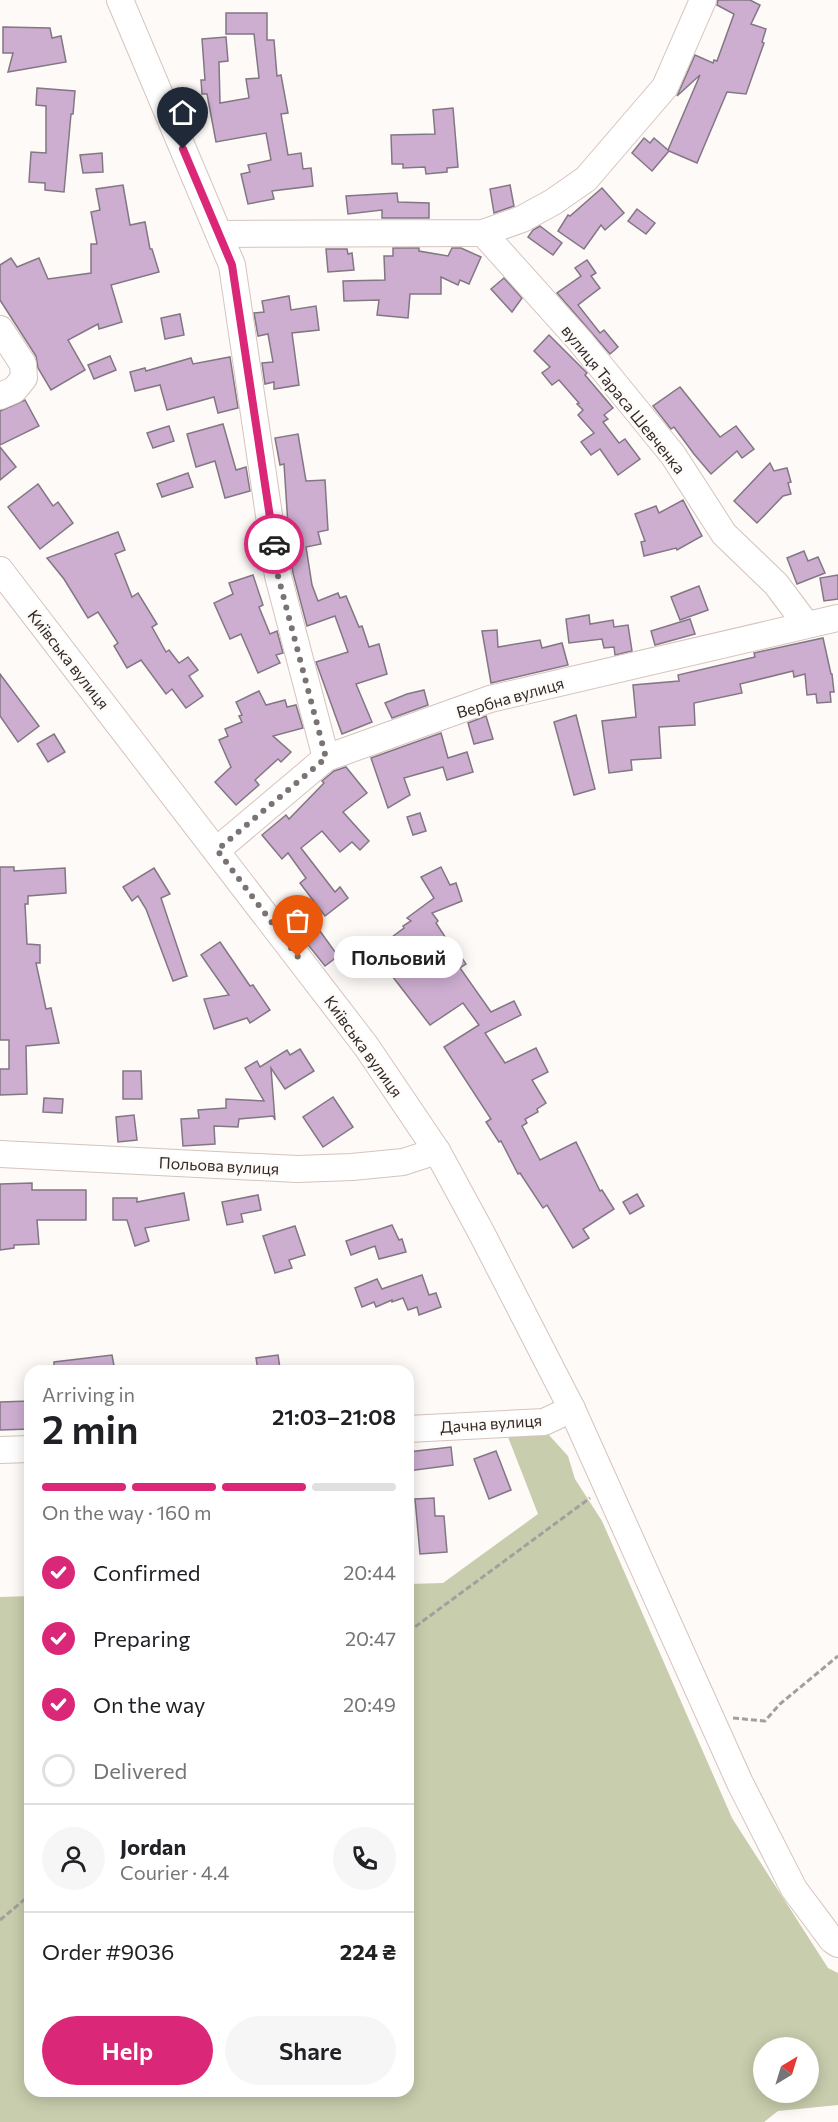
<!DOCTYPE html>
<html lang="en">
<head>
<meta charset="utf-8">
<style>
  :root { --surface:#fff; --page:#f6f6f6; --text:#202124; --muted:#757577; --line:#e0e0e0; --accent:#db2777 }
  body { margin:0; font-family:Commissioner,sans-serif; background:var(--page); color:var(--text); height:100vh; display:flex; flex-direction:column; font-size:22px; white-space:nowrap }
  * { box-sizing:border-box; margin:0 }
  p { font-size:20px; color:var(--muted) }
  .icon { flex:none; width:33px; height:33px; fill:none; stroke:currentColor; stroke-width:2; stroke-linecap:round; stroke-linejoin:round }
  .map { position:relative; flex:1; overflow:hidden }
  .drawer { position:absolute; left:24px; top:1365px; width:390px; height:732px; display:flex; flex-direction:column; background:var(--surface); border-radius:18px; box-shadow:0 3px 15px #0003 }
  .drawer>* { flex:none }
  .needle { width:39px; rotate:38deg }
  .controls { position:absolute; left:753px; top:2037px; display:grid; gap:12px }
  .controls a { display:grid; place-items:center; width:66px; height:66px; border-radius:50%; background:var(--surface); box-shadow:0 3px 15px #0003; font-size:30px }
  .pin { position:absolute; display:grid; place-items:center; width:51px; height:51px; color:#fff; margin:-62px -26px; border-radius:50% 50% 50% 0; rotate:-45deg; box-shadow:0 0 6px #0007 }
  .pin .icon { rotate:45deg }
  .courier { position:absolute; display:grid; place-items:center; width:60px; height:60px; margin:-30px; border:4px solid #db2777; border-radius:50%; background:#fff; color:#222; box-shadow:0 2px 8px #0007 }
  .bubble { position:absolute; height:42px; border-radius:21px; background:var(--surface); box-shadow:0 3px 15px #0003; font-size:20px; font-weight:600; line-height:42px; text-align:center }
  .head em { font-style:normal; font-weight:600 }
  .head div { display:flex; flex-direction:column-reverse }
  .head { display:flex; align-items:center; justify-content:space-between; height:102px; padding:0 18px }
  h1 { font-size:39px; font-weight:600; line-height:45px }
  .bar { display:grid; grid-template-columns:repeat(4,1fr); gap:9px 6px; align-content:center; height:72px; padding:0 18px }
  .bar i { height:8px; border-radius:4px; background:var(--line) }
  .bar .current { background:var(--accent) }
  .bar p { grid-column:span 4 }
  .line { display:flex; align-items:center; gap:15px; padding:0 18px; border-top:2px solid var(--line) }
  .line div { flex:1 }
  .round { display:grid; place-items:center; flex:none; width:63px; height:63px; border-radius:32px; background:var(--page) }
  ol { padding:0 18px; list-style:none }
  li { display:flex; align-items:center; gap:18px; height:66px }
  li p { margin-inline-start:auto }
  li .icon { padding:6px; border-radius:50%; background:var(--accent); color:#fff; stroke-width:4 }
  li:last-child { color:var(--muted) }
  li i { width:33px; height:33px; border:3px solid var(--line); border-radius:50% }
  .button { display:flex; gap:12px; margin-top:auto; padding:12px 18px }
  .button a { flex:1; height:69px; border-radius:36px; background:var(--accent); color:#fff; font-size:24px; font-weight:600; line-height:69px; text-align:center }
  .button a+a { background:var(--page); color:var(--text) }
  .map>svg:first-child { display:block }
  .green { fill:#c8cdad; fill-rule:evenodd }
  .building { fill:#cdaed1; stroke:#827783; stroke-width:1.5 }
  .lines { fill:none; stroke-linecap:round; stroke-linejoin:round }
  .minor-casing { stroke:#d6c3bd; stroke-width:28 }
  .path { stroke:#a39f9c; stroke-width:3; stroke-dasharray:6 3; stroke-linecap:butt }
  .minor { stroke:#fff; stroke-width:26 }
  .done { stroke:#797371; stroke-width:6; stroke-dasharray:0 10.8 }
  .route { stroke:#db2777; stroke-width:8 }
  .labels { text-anchor:middle; dominant-baseline:central; stroke-width:4.5; stroke-linejoin:round; paint-order:stroke }
  .street-label { font-size:16px; fill:#322b28; stroke:#fdfaf8 }
</style>
</head>
<body>
<div class="map">
<svg width="838" height="2122" viewBox="0 0 838 2122">
  <rect width="100%" height="100%" fill="#fdfaf8"/>
  <path class="green" d="M548,1434L568,1456L575,1479L602,1521L732,1818L828,1968L838,1973V2105L778,2111L764,2122H0V1597L30,1596V2091H408V1584L443,1583L538,1514L508,1437ZM764,2048H808V2092H764Z"/>
  <g class="building">
    <polygon points="718,0 750,0 760,5 751,24 766,29 762,42 764,43 746,94 727,92 697,163 669,151 652,171 632,153 644,138 650,143 654,138 668,150 700,75 677,96 695,55 713,63 714,60 717,61 734,14 717,5"/>
    <polygon points="226,13 267,13 267,40 274,40 277,76 281,75 288,113 281,114 288,155 301,153 303,169 311,168 313,186 272,191 274,199 248,204 241,174 250,172 248,165 271,160 266,133 216,142 207,94 202,94 201,80 205,80 202,39 226,37 228,61 219,62 220,103 249,98 246,79 259,78 254,34 226,34"/>
    <polygon points="3,27 50,28 52,38 61,36 66,62 8,72 13,53 3,53"/>
    <polygon points="37,88 75,91 73,114 71,114 64,192 45,190 45,183 29,182 31,152 46,153 46,106 36,105"/>
    <polygon points="453,108 458,167 447,168 447,172 426,174 425,167 403,168 403,164 392,164 391,135 435,134 433,110"/>
    <polygon points="102,153 103,172 83,173 80,155"/>
    <polygon points="123,185 130,225 145,222 150,249 152,249 159,272 111,285 122,322 99,329 98,324 68,340 85,370 51,390 38,368 36,356 0,300 0,265 11,258 17,267 39,258 48,279 91,273 91,244 97,244 91,212 100,210 96,189"/>
    <polygon points="510,185 514,206 494,213 490,189"/>
    <polygon points="602,188 624,213 605,230 601,225 584,249 558,231 568,215 570,216"/>
    <polygon points="397,193 398,202 429,203 429,218 382,218 382,210 348,214 346,196"/>
    <polygon points="637,209 655,223 646,234 628,221"/>
    <polygon points="540,226 562,243 553,255 528,237 533,230"/>
    <polygon points="393,248 419,248 419,251 448,256 452,248 461,248 481,257 469,284 460,280 458,285 441,277 441,294 410,294 408,318 377,315 379,300 344,301 343,281 385,280 384,256 393,256"/>
    <polygon points="326,249 347,249 348,254 352,253 354,270 328,272"/>
    <polygon points="587,260 596,273 591,276 600,288 578,305 600,333 604,330 618,347 610,354 557,293 581,276 575,268"/>
    <polygon points="504,278 522,298 512,312 491,289"/>
    <polygon points="289,296 291,310 316,306 319,330 292,333 299,385 274,389 274,382 265,384 262,363 273,362 268,334 258,336 254,313 264,312 262,301"/>
    <polygon points="180,314 184,335 165,339 161,318"/>
    <polygon points="549,335 587,373 585,375 613,408 604,415 608,419 603,422 619,443 625,439 640,459 618,475 600,449 591,455 581,442 594,433 578,415 583,410 577,404 579,403 559,380 552,385 542,373 550,367 534,351"/>
    <polygon points="110,356 116,370 94,379 88,365"/>
    <polygon points="230,357 238,408 218,413 214,397 167,410 160,385 135,391 130,372 145,368 146,371 191,358 193,364"/>
    <polygon points="680,387 720,437 736,426 754,449 742,458 737,451 711,474 694,454 674,427 671,429 653,406"/>
    <polygon points="25,400 39,426 0,445 0,411"/>
    <polygon points="223,424 236,470 246,467 250,491 225,498 215,461 196,467 187,434"/>
    <polygon points="169,426 174,441 153,448 147,433"/>
    <polygon points="298,434 306,481 325,480 328,530 318,532 321,544 306,547 312,585 318,601 338,593 340,598 346,596 359,627 362,626 369,647 379,644 387,674 356,684 372,722 342,734 316,662 348,652 335,616 307,626 293,573 286,525 288,525 284,464 280,465 275,438"/>
    <polygon points="0,447 16,467 0,480"/>
    <polygon points="770,463 774,471 787,468 791,482 788,483 791,494 783,496 757,523 734,501"/>
    <polygon points="188,473 193,487 162,497 157,484"/>
    <polygon points="38,484 53,506 58,502 73,523 40,549 8,507"/>
    <polygon points="683,500 702,536 677,550 676,548 644,556 641,542 645,541 635,514 656,506 659,513"/>
    <polygon points="118,532 125,550 115,554 132,597 138,593 157,624 152,627 166,652 169,650 179,663 188,657 198,670 189,676 203,696 186,708 172,689 166,694 141,660 127,668 114,646 118,643 98,612 88,618 64,579 47,558"/>
    <polygon points="804,551 808,561 818,557 825,573 797,584 787,558"/>
    <polygon points="253,575 263,605 259,607 270,634 277,631 283,653 276,655 280,663 258,673 241,634 230,639 214,603 233,594 229,583"/>
    <polygon points="838,575 838,599 824,601 820,578"/>
    <polygon points="699,586 708,610 680,620 671,597"/>
    <polygon points="589,615 590,624 613,620 614,627 628,625 632,651 615,655 614,647 604,648 602,639 569,643 566,619"/>
    <polygon points="690,619 695,634 655,645 651,631"/>
    <polygon points="497,630 498,647 540,640 542,648 562,643 568,665 491,683 482,631"/>
    <polygon points="823,638 831,674 832,674 834,692 830,692 831,702 817,703 816,694 807,695 805,674 794,677 793,671 740,684 742,693 694,703 695,725 659,727 661,758 631,760 632,770 609,773 602,721 636,717 633,685 679,681 678,675 755,657 754,653"/>
    <polygon points="0,674 39,726 18,742 0,716"/>
    <polygon points="424,690 428,705 392,718 385,703 407,694"/>
    <polygon points="259,691 266,705 285,700 287,707 296,705 303,728 273,736 291,752 281,762 278,759 255,780 259,785 236,805 215,782 231,767 219,740 228,736 225,729 242,722 239,716 242,715 236,702"/>
    <polygon points="576,715 595,789 574,795 554,722"/>
    <polygon points="486,716 493,739 474,744 468,723"/>
    <polygon points="441,733 448,758 467,752 473,772 447,780 443,767 404,778 410,795 388,808 371,758"/>
    <polygon points="54,734 65,752 48,762 37,744"/>
    <polygon points="346,767 367,793 343,812 369,841 360,850 352,842 340,852 322,831 301,848 335,892 340,887 348,898 325,916 300,883 306,878 288,853 282,859 262,835 286,815 289,819 324,783 322,781 334,771"/>
    <polygon points="420,813 426,831 413,835 407,817"/>
    <polygon points="0,867 14,867 14,871 65,868 66,893 28,896 28,904 25,904 27,944 40,945 40,963 36,963 46,1009 51,1008 59,1043 26,1046 27,1094 0,1095 0,1069 9,1069 9,1040 0,1040"/>
    <polygon points="441,867 450,885 456,883 462,901 432,913 438,921 436,923 451,946 453,945 466,964 460,968 491,1012 514,1001 521,1015 485,1033 505,1063 536,1048 548,1072 532,1080 546,1103 537,1109 538,1112 525,1119 527,1123 522,1126 540,1160 576,1142 600,1191 602,1190 614,1209 583,1229 589,1238 573,1248 547,1205 543,1208 520,1173 518,1174 501,1141 499,1142 486,1122 491,1119 444,1047 479,1025 463,1003 430,1025 389,972 388,973 383,967 375,973 364,958 404,928 403,926 411,921 407,918 434,898 421,877"/>
    <polygon points="154,868 170,894 161,898 187,976 173,981 146,909 138,896 132,901 123,887"/>
    <polygon points="320,931 338,956 325,966 305,941"/>
    <polygon points="220,942 250,986 253,985 270,1010 250,1023 247,1018 214,1029 204,999 229,995 201,955"/>
    <polygon points="300,1049 314,1071 285,1089 271,1068 275,1120 273,1116 239,1119 238,1127 214,1126 215,1144 183,1146 181,1119 199,1118 198,1110 226,1108 226,1099 264,1101 245,1068 257,1061 260,1067 287,1050 290,1055"/>
    <polygon points="123,1071 141,1071 142,1099 123,1099"/>
    <polygon points="333,1097 353,1127 323,1147 303,1117"/>
    <polygon points="44,1098 63,1099 62,1113 43,1112"/>
    <polygon points="134,1115 137,1140 118,1142 116,1117"/>
    <polygon points="32,1183 32,1190 86,1190 86,1220 37,1220 39,1244 14,1245 14,1248 0,1250 0,1184"/>
    <polygon points="184,1193 189,1220 145,1228 149,1241 135,1246 127,1220 113,1220 113,1198 137,1198 137,1202"/>
    <polygon points="637,1194 644,1206 630,1214 623,1202"/>
    <polygon points="258,1195 261,1210 241,1214 243,1222 227,1225 222,1202"/>
    <polygon points="392,1225 399,1240 402,1239 406,1252 379,1259 375,1246 351,1255 346,1241"/>
    <polygon points="295,1226 305,1255 289,1260 292,1268 275,1273 263,1236"/>
    <polygon points="422,1275 429,1295 436,1293 441,1307 419,1315 417,1307 408,1310 403,1298 392,1302 392,1300 376,1307 374,1302 362,1307 355,1288 377,1279 382,1289"/>
    <polygon points="112,1355 115,1371 54,1371 54,1362"/>
    <polygon points="278,1355 280,1368 258,1371 256,1358"/>
    <polygon points="30,1401 30,1429 0,1430 0,1402"/>
    <polygon points="451,1447 453,1465 408,1471 408,1452"/>
    <polygon points="496,1451 511,1490 489,1499 474,1459"/>
    <polygon points="434,1498 435,1516 444,1516 447,1552 420,1554 415,1499"/>
  </g>
  <g class="lines">
    <g class="minor-casing">
      <g id="minor">
        <polyline points="120,0 232,265 278,576 326,758"/>
        <polyline points="483,233 580,341 673,455 724,534 776,584 806,624"/>
        <polyline points="219,234 483,233 522,219 553,202 586,179 665,87 703,0"/>
        <polyline points="0,329 23,364 24,378 14,390 0,396"/>
        <polyline points="0,570 366,1046 437,1151 481,1232 572,1409 740,1783 794,1889 832,1940 838,1944"/>
        <polyline points="217,850 326,758 490,699 838,618"/>
        <polyline points="0,1154 297,1169 352,1167 403,1162 437,1151"/>
        <polyline points="408,1429 544,1422 572,1409"/>
        <polyline points="0,1450 30,1449"/>
      </g>
    </g>
    <g class="path">
      <polyline points="408,1632 590,1498"/>
      <polyline points="733,1718 765,1721 780,1704 838,1656"/>
      <polyline points="0,1920 30,1895"/>
    </g>
    <use href="#minor" class="minor"/>
  </g>
  <g class="lines">
    <polyline class="done" points="274,544 278,576 326,758 217,850 298,957"/>
    <polyline class="route" points="183,149 232,265 274,544"/>
  </g>
  <g class="labels">
    <g class="street-label">
      <text transform="translate(624 399) rotate(51)">вулиця Тараса Шевченка</text>
      <text transform="translate(69 659) rotate(52)">Київська вулиця</text>
      <text transform="translate(510 697) rotate(-16)">Вербна вулиця</text>
      <text transform="translate(364 1046) rotate(54)">Київська вулиця</text>
      <text transform="translate(219 1165) rotate(3)">Польова вулиця</text>
      <text transform="translate(491 1423) rotate(-4)">Дачна вулиця</text>
    </g>
  </g>
</svg>
<div class="controls">
<a><svg class="needle" viewBox="-14 -14 28 28"><path d="M0-13l5 13h-10z" fill="#e53935"/><path d="M0 13l5-13h-10z" fill="#757577"/></svg></a>
</div>
<div class="pin" style="left:298px;top:957px;background:#ea580c"><svg class="icon" aria-label="bag" viewBox="0 0 24 24"><path d="M5 8h14l-1 12H6zM9 8a3 3 0 0 1 6 0"/></svg></div>
<div class="pin" style="left:183px;top:149px;background:#1f2937"><svg class="icon" aria-label="home" viewBox="0 0 24 24"><path d="M3 11l9-7 9 7M6 9v11h12V9"/></svg></div>
<div class="courier" style="left:274px;top:544px"><svg class="icon" aria-label="car" viewBox="0 0 24 24"><path d="M5 17H2v-5l4-1 3-4h7l3 4 3 1v5h-3M9 17h6M6 11h13"/><circle cx="7" cy="17" r="2"/><circle cx="17" cy="17" r="2"/></svg></div>
<div class="bubble" style="left:334px;top:936px;width:129px">Польовий</div>
<section class="drawer">
<div class="head"><div><h1>2 min</h1><p>Arriving in</p></div><em>21:03–21:08</em></div>
<div class="bar"><i class="current"></i><i class="current"></i><i class="current"></i><i></i><p>On the way · 160 m</p></div>
<ol>
<li><svg class="icon" aria-label="check" viewBox="0 0 24 24"><path d="M5 12l5 5 9-10"/></svg>Confirmed<p>20:44</p></li>
<li><svg class="icon" aria-label="check" viewBox="0 0 24 24"><path d="M5 12l5 5 9-10"/></svg>Preparing<p>20:47</p></li>
<li><svg class="icon" aria-label="check" viewBox="0 0 24 24"><path d="M5 12l5 5 9-10"/></svg>On the way<p>20:49</p></li>
<li><i></i>Delivered</li>
</ol>
<div class="line" style="height:108px"><a class="round"><svg class="icon" aria-label="person" viewBox="0 0 24 24"><circle cx="12" cy="8" r="4"/><path d="M4 21q1-7 8-7t8 7"/></svg></a><div><b>Jordan</b><p>Courier · 4.4</p></div><a class="round"><svg class="icon" aria-label="phone" viewBox="0 0 24 24"><path d="M5 4h4l2 5-3 2q2 4 5 5l2-3 5 2v4C11 20 4 13 5 4z"/></svg></a></div>
<div class="line" style="height:78px"><div>Order #9036</div><b>224 ₴</b></div>
<div class="button"><a>Help</a><a>Share</a></div>
</section>
</div>
</body>
</html>
